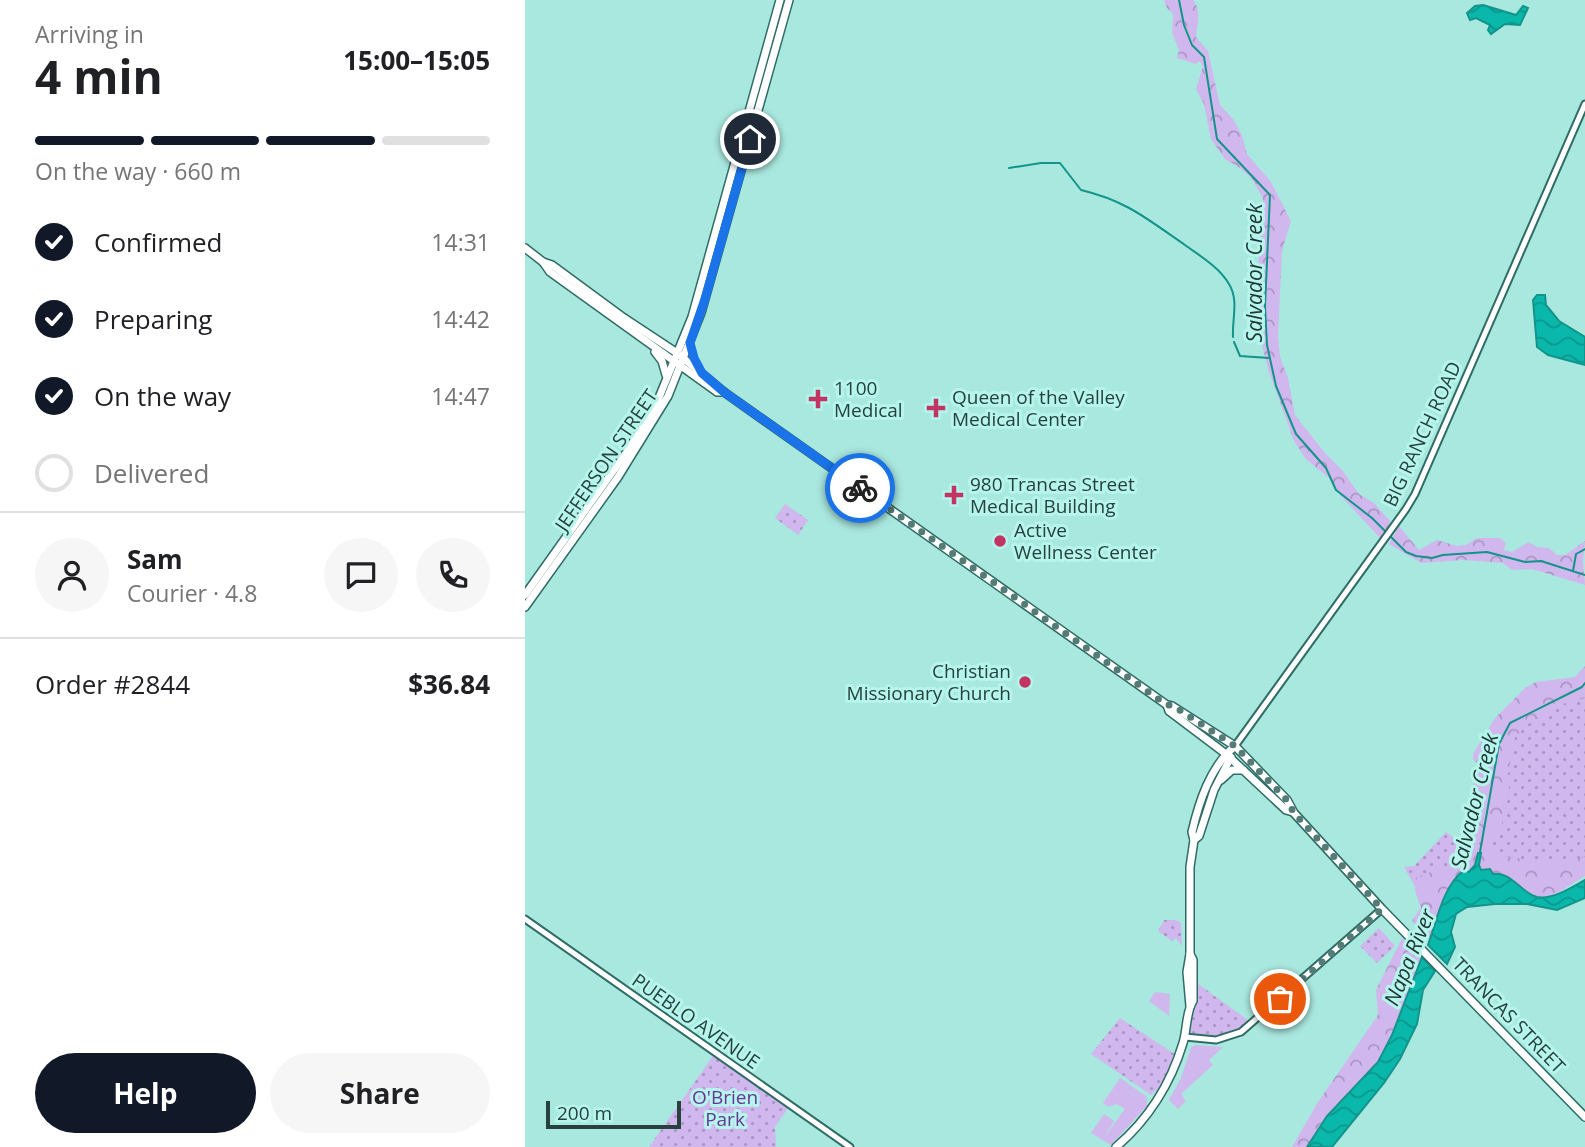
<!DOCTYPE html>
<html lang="en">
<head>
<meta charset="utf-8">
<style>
  :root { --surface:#fff; --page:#f6f6f6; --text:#202124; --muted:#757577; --line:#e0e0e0; --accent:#111827 }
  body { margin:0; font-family:"Open Sans",sans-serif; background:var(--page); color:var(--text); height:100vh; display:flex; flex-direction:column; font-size:26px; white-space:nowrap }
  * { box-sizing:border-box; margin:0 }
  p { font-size:23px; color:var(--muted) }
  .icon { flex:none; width:38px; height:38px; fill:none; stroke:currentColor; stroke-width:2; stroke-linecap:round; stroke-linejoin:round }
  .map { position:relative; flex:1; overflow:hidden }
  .sheet { display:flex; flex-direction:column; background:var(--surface); width:525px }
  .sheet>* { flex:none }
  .scale { position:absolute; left:21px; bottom:18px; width:135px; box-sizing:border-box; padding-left:7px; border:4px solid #27413e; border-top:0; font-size:19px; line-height:24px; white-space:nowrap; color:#27413e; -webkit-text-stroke:5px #b6f5ec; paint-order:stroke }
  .pin { position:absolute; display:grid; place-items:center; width:60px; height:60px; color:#fff; margin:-30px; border:4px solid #fff; border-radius:50%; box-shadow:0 2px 7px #0007 }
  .courier { position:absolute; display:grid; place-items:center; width:70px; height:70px; margin:-35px; border:5px solid #1a73e8; border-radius:50%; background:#fff; color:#222; box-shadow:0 2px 9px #0007 }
  .headline em { font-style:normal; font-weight:700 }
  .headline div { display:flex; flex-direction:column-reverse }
  .headline { display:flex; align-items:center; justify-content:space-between; height:119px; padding:0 35px }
  h1 { font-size:46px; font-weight:700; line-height:52px }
  .bar { display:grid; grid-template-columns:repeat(4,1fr); gap:10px 7px; align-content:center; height:84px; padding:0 35px }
  .bar i { height:9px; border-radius:5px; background:var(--line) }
  .bar .current { background:var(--accent) }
  .bar p { grid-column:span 4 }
  .line { display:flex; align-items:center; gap:18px; padding:0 35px; border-top:2px solid var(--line) }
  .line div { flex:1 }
  .round { display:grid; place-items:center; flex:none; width:74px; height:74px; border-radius:37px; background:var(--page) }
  ol { padding:0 35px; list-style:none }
  li { display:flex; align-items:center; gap:21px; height:77px }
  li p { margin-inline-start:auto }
  li .icon { padding:7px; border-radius:50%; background:var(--accent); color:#fff; stroke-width:4 }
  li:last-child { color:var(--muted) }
  li i { width:38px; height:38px; border:4px solid var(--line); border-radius:50% }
  .primary-button { display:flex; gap:14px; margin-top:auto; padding:14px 35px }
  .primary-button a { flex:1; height:80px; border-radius:42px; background:var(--accent); color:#fff; font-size:28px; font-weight:700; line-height:80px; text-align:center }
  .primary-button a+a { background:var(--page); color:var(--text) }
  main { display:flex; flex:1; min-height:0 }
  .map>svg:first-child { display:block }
  .grass { fill:url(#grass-dots) }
  .forest { fill:url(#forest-crowns) }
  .garden { fill:#d0b7ee }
  .water { fill:url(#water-waves); stroke:#13948a; stroke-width:2 }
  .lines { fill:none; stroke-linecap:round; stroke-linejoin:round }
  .stream { stroke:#13948a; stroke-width:2 }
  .minor-casing { stroke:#2f6c66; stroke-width:9 }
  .major-casing { stroke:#2f6c66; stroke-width:10 }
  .minor { stroke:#fff; stroke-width:5 }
  .major { stroke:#fff; stroke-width:7 }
  .done { stroke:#547b76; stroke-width:7; stroke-dasharray:0 12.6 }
  .route { stroke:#1a73e8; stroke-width:9 }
  .poi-dot { fill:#c23462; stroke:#b6f5ec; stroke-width:2.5 }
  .labels { text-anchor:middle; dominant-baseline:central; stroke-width:6; stroke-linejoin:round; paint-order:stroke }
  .poi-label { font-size:19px; fill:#27413e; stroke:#b6f5ec; text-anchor:start }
  .street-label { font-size:19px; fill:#27413e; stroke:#b6f5ec }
  .park-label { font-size:19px; fill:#683594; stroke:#b6f5ec }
  .water-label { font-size:21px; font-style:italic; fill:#203835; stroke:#b6f5ec }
</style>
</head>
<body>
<main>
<section class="sheet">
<div class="headline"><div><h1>4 min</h1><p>Arriving in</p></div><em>15:00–15:05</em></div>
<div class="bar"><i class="current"></i><i class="current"></i><i class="current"></i><i></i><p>On the way · 660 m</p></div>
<ol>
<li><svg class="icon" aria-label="check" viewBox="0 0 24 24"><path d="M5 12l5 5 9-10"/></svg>Confirmed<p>14:31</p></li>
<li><svg class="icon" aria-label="check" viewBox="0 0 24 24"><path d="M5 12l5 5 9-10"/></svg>Preparing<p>14:42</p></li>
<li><svg class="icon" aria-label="check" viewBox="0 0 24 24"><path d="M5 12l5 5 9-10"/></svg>On the way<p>14:47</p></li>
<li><i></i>Delivered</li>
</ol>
<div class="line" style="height:126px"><a class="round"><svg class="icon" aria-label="person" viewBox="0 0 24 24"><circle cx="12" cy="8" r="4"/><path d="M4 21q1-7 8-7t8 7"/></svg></a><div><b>Sam</b><p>Courier · 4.8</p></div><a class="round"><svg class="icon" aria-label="chat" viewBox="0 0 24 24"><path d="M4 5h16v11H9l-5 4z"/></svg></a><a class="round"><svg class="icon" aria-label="phone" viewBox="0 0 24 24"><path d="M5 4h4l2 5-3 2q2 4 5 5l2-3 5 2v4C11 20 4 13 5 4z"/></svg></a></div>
<div class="line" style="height:91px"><div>Order #2844</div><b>$36.84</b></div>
<div class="primary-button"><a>Help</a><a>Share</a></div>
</section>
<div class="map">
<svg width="1060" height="1147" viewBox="0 0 1060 1147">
  <defs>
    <pattern id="grass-dots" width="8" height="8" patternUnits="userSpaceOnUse" patternTransform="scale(1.75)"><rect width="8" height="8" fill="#d0b7ee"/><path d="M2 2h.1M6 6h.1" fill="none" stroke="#a996c2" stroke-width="1.8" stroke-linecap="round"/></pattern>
    <pattern id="forest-crowns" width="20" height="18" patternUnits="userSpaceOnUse" patternTransform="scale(1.75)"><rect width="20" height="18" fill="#d0b7ee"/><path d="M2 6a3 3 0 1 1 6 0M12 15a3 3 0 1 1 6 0" fill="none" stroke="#a996c2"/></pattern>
    <pattern id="water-waves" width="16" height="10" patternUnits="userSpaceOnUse" patternTransform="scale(1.75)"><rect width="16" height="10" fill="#0ab8ab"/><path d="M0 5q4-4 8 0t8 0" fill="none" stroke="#0a978d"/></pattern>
  </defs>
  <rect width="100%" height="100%" fill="#a9e8df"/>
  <g class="grass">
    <polygon points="260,504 283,520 273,535 250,518"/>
    <polygon points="1060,692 1060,862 940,868 904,911 879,867 889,866 921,832 933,841 960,760 1021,707"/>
    <polygon points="639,920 651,920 656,923 657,946 651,938 647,941 633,931"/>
    <polygon points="854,928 870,946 852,963 835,946"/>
    <polygon points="669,981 727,1023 691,1040 663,1037 667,1015"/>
    <polygon points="595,1018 651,1055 638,1084 626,1095 566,1054"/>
    <polygon points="190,1053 265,1105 250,1127 251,1147 124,1147"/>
  </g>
  <g class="forest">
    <path d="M639,0H668C677,11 672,24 671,37L683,51L695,105L708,119L717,135L722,154L746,182L766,221L757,251L753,336L755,357L763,378L770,415L800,453L818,471L834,494L849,503L866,522L855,538L815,495L804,478L781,459L769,441L743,369L734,332L733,268L738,198L727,179L715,168L700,159L686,139L679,104L671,89L678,66L674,61L671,64L652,58L654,50L647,33L648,14L642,8Z"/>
    <polygon points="874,526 894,550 912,540 932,546 941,545 952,538 975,538 981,543 979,550 987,552 1004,542 1012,547 1024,548 1032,555 1040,555 1060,541 1058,561 1060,585 1007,569 987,570 978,563 938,560 896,563 864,544"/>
    <polygon points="1060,666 1060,698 1034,705 1003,724 990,737 983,774 984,789 981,811 973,836 942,845 937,843 942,820 943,804 954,765 948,759 948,754 970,718 1000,688 1011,682 1050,677"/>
    <path d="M962,845L968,854C1001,859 1027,868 1060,856V876C1047,883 1037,893 1022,896C1000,901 990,870 968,874L965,869L956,870L954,865L957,857L951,856L948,869L936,872L929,878L904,940L887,920L896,908L890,891L892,877L934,862L949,849Z"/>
    <polygon points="877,938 897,957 861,1048 853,1062 802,1116 782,1147 767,1147 793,1102 853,1015 851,990"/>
  </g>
  <g class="garden">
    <polygon points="630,992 645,994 644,1016 624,1001"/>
    <polygon points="670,1045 698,1047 684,1060 688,1065 656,1094 661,1101 653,1109 644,1100 656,1078 666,1048"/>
    <polygon points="595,1078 622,1097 622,1106 586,1145 566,1133 579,1114 589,1121 578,1139 600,1109 591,1104 584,1107 578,1103"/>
  </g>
  <g class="water">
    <polygon points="958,5 991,15 998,6 1003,8 995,25 980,24 966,34 963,30 965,25 951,18 945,20 942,13 950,6"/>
    <polygon points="1012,295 1020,295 1021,305 1034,321 1060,337 1060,365 1023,355 1012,347 1008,300"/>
    <path d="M953,853H956L954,865L956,870L965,869L968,874C986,871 996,893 1012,897C1028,900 1047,887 1060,880V898L1032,910L1002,904H970L942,907L931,914L926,932L930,947L922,964L903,945C912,920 918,886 939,870L944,872L950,865Z"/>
    <polygon points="897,957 910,971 898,990 892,1024 875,1059 859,1083 807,1147 782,1147 802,1116 853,1062 867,1035"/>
  </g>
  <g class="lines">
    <g class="stream">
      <polyline points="654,0 659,25 667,45 679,57 692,139 745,195 740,306 742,345 751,386 771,434 801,468 811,490 847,518 881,552 891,556 907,558 918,555 962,552 1000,562 1016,561 1060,575"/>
      <path d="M484,168L516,163H535L556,190C602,201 622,219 660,245C675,256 694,267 704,284C714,300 707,319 708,337"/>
      <polyline points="709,342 715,356 744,358"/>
      <polyline points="1048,571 1051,554 1060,549"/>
      <polyline points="955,852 974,744 985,723 1057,687 1060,683"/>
    </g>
    <g class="minor-casing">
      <g id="minor">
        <polyline points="710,746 881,509 890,494 1060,104"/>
        <polyline points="0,919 325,1147"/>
        <polyline points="660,1037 691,1040 716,1032 857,909"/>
      </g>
    </g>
    <g class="major-casing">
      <g id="major">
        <polyline points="0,248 18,262 27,265 99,318 152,353 199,392 642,705 647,706 710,746 762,800 769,813 857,909 1060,1117"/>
        <polyline points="18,262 25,272 192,392 199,392"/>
        <polyline points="130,352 137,361 141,375"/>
        <polyline points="0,595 101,453 131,405 167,317 255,0"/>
        <polyline points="0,607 93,477 143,396 176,313 264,0"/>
        <polyline points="642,705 644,711 701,754 761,810 768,812"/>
        <polyline points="696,780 707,770 718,770"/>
        <polyline points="669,840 674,836 689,790 706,757"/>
        <path d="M665,1006L662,972L665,954V867L669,840L667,832C674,802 685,767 710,746"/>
        <path d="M591,1147C623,1120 646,1083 658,1043C662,1031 661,1011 668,1001V960L665,954"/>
      </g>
    </g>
    <use href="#minor" class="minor"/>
    <use href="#major" class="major"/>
  </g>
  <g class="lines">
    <polyline class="done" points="335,488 642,705 647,705 710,746 762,800 769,813 857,909 755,999"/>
    <polyline class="route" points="225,139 180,299 165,343 169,358 177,373 199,392 335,488"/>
  </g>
  <g class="poi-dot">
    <path d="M289.5 388.5h7v7h7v7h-7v7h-7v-7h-7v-7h7z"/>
    <path d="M407.5 397.5h7v7h7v7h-7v7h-7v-7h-7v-7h7z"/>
    <path d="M425.5 484.5h7v7h7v7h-7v7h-7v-7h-7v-7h7z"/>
    <circle cx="475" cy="541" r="7"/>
    <circle cx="500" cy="682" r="7"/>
  </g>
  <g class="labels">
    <g class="poi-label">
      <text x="309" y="388">1100<tspan x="309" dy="22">Medical</tspan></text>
      <text x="427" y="397">Queen of the Valley<tspan x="427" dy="22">Medical Center</tspan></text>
      <text x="445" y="484">980 Trancas Street<tspan x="445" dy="22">Medical Building</tspan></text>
      <text x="489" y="530">Active<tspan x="489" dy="22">Wellness Center</tspan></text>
      <text x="486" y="671" text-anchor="end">Christian<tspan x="486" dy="22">Missionary Church</tspan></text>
    </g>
    <g class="street-label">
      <text transform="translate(897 434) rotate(-65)">BIG RANCH ROAD</text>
      <text transform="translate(81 460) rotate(-56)">JEFFERSON STREET</text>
      <text transform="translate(984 1015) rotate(46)">TRANCAS STREET</text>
      <text transform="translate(171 1021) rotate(35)">PUEBLO AVENUE</text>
    </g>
    <g class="park-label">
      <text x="200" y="1097">O'Brien<tspan x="200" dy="22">Park</tspan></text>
    </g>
    <g class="water-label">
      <text transform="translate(729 273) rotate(-90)">Salvador Creek</text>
      <text transform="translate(949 801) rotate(-76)">Salvador Creek</text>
      <text transform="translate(884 957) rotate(-68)">Napa River</text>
    </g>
  </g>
</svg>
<div class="scale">200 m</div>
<div class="pin" style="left:755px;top:999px;background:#ea580c"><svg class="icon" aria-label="bag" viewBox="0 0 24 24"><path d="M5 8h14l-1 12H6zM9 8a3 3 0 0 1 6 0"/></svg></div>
<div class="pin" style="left:225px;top:139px;background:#1f2937"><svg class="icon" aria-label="home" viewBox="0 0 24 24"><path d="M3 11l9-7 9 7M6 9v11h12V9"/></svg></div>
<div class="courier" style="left:335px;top:488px"><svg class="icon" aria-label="bike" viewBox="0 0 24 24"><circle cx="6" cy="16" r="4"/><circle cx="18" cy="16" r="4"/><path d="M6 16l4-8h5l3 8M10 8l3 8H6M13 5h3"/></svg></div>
</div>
</main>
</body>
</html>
